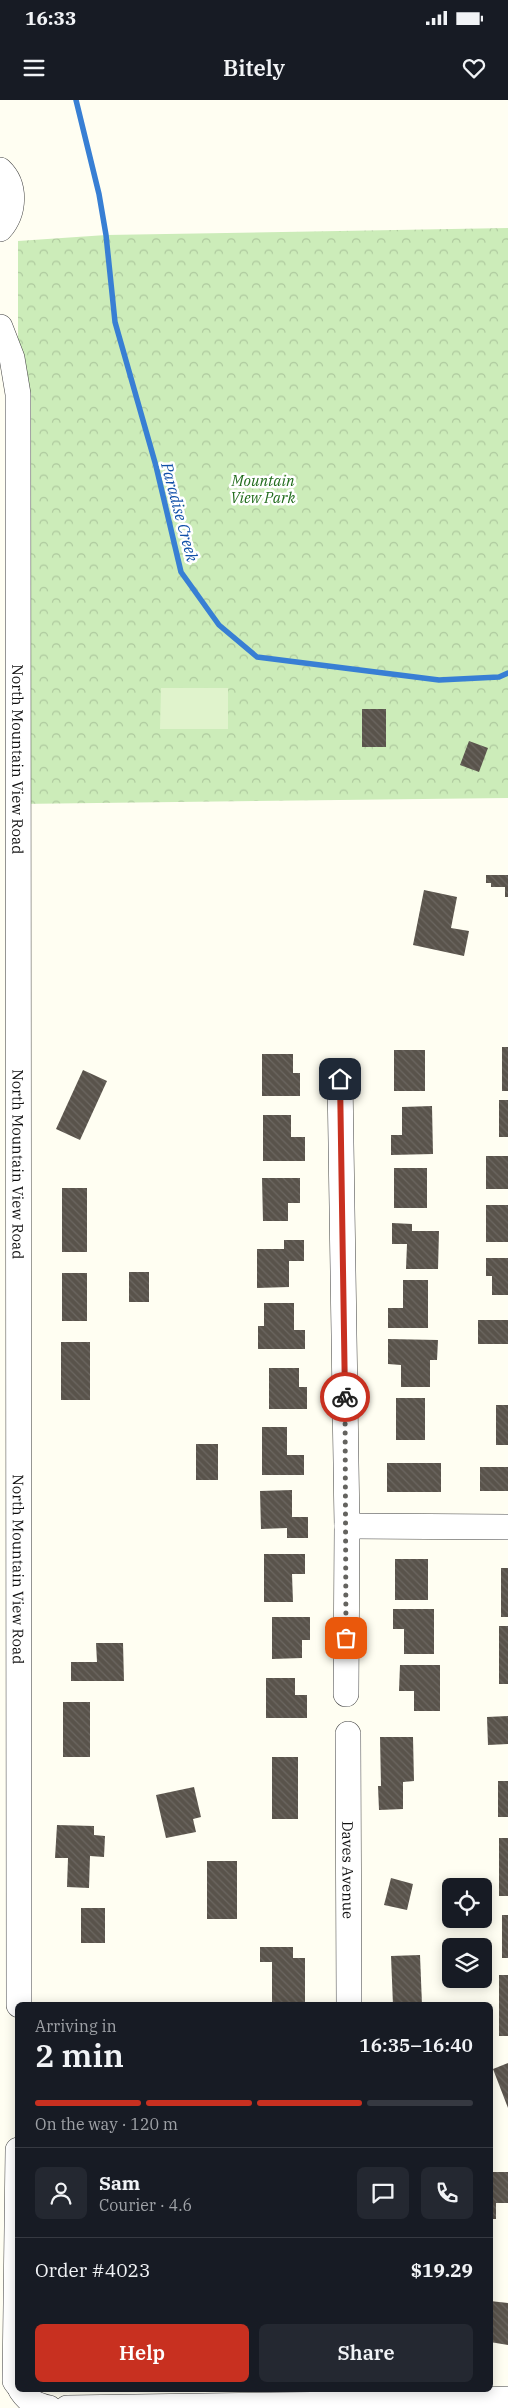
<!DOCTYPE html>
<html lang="en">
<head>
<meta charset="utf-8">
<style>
  :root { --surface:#171b24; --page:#242831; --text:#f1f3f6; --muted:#9ea1a6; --line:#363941; --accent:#c83020 }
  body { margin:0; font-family:"IBM Plex Serif",serif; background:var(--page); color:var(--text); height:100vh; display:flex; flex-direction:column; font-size:19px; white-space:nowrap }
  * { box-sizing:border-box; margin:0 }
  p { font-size:16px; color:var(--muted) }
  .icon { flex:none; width:28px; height:28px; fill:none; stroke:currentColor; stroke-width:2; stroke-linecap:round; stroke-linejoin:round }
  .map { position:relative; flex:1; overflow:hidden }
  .side { position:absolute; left:15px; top:1902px; width:478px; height:390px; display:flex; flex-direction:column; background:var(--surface); border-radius:8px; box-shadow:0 2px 12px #0003 }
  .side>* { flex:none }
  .controls { position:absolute; left:442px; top:1778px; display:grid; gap:10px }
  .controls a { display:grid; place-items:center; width:50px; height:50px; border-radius:8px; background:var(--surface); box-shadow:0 2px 12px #0003; font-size:25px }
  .pin { position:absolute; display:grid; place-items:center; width:42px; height:42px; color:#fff; margin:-21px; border-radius:10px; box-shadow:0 2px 8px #0006 }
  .courier { position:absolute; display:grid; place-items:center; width:50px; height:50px; margin:-25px; border:4px solid #c83020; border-radius:50%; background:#fff; color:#222; box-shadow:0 1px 6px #0007 }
  .head em { font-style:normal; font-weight:600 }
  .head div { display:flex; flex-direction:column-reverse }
  .head { display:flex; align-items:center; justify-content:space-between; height:85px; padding:0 20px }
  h1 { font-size:32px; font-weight:600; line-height:38px }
  .bar { display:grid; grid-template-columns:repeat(4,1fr); gap:8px 5px; align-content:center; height:60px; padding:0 20px }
  .bar i { height:6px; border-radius:4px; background:var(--line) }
  .bar .on { background:var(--accent) }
  .bar p { grid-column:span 4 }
  .line { display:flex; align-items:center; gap:12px; padding:0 20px; border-top:1px solid var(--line) }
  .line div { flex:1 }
  .round { display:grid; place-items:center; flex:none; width:52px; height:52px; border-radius:8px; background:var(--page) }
  .button { display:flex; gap:10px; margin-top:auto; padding:10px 20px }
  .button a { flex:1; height:58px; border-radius:8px; background:var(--accent); color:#fff; font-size:20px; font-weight:600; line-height:58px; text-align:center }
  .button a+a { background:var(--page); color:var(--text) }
  .status { display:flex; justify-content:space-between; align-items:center; height:35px; padding:0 25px; background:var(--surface); direction:ltr }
  .status svg { height:14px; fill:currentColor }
  header { display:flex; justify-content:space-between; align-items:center; height:65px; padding:0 20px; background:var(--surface); font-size:22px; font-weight:600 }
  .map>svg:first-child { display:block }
  .park { fill:url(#park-crowns) }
  .pitch { fill:#e0f3cc }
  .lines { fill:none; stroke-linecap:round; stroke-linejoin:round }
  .stream { stroke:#387fd4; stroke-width:5.5 }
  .building { fill:url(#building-back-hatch) }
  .minor-casing { stroke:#434343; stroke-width:26 }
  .minor { stroke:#fff; stroke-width:25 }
  .done { stroke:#64635f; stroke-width:5; stroke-dasharray:0 9 }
  .route { stroke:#c83020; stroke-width:6 }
  .labels { text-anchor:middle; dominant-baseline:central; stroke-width:5; stroke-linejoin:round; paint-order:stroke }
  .park-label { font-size:15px; font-style:italic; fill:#216c1c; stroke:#fff }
  .street-label { font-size:15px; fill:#101010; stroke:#fff }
  .water-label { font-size:16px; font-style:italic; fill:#1251a9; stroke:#fff }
</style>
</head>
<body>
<div class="status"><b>16:33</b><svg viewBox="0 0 49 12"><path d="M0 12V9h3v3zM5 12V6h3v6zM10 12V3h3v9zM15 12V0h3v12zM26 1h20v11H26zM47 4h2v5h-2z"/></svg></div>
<header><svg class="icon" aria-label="menu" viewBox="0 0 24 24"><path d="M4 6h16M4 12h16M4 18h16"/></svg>Bitely<svg class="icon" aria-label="heart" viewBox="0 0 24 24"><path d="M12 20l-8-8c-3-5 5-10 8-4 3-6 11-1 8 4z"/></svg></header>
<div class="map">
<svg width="508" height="2308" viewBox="0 0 508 2308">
  <defs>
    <pattern id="park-crowns" width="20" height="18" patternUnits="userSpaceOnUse" patternTransform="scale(1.25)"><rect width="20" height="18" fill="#ccecb9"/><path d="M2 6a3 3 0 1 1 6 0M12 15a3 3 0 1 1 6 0" fill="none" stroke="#aec99e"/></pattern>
    <pattern id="building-back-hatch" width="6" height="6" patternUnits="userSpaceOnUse" patternTransform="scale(1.25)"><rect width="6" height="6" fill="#59534b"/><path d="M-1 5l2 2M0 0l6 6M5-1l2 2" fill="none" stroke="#6c6761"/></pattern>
  </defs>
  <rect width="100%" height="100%" fill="#fffef2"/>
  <polygon class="park" points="508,128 508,698 18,704 18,141 106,135"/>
  <polygon class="pitch" points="161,588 228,588 228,629 160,629"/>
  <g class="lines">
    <polyline class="stream" points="76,0 99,94 106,135 115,222 156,366 181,472 219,525 257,557 439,580 499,577 508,573"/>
  </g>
  <g class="building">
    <rect x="362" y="609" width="24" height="38"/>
    <polygon points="469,641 488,648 479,672 460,665"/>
    <polygon points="486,775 508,775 508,797 505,797 505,787 491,787 491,783 486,783"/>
    <polygon points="424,790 457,797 451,828 469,831 464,856 413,845"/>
    <rect x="502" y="947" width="6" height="44"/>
    <rect x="394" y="950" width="31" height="41"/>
    <polygon points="262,954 293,954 293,973 300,973 300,996 262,996"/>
    <polygon points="83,970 107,981 80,1040 56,1029"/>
    <rect x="499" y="1000" width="9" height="37"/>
    <polygon points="432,1006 433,1054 391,1055 391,1035 402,1035 402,1007"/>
    <polygon points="263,1015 291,1015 291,1037 305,1037 305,1061 263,1061"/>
    <rect x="486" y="1056" width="22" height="33"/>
    <rect x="394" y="1068" width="33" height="40"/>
    <polygon points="262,1078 300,1078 300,1103 288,1103 288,1121 263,1121"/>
    <rect x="62" y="1088" width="25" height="64"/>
    <rect x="486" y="1105" width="22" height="37"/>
    <polygon points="392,1123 412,1124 412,1131 439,1131 438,1169 406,1169 407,1144 392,1144"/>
    <polygon points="284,1140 304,1140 304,1161 289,1161 289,1187 257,1188 257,1149 284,1149"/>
    <polygon points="486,1158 508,1158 508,1195 492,1195 492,1176 486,1176"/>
    <rect x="129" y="1172" width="20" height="30"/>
    <rect x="62" y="1173" width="25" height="48"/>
    <polygon points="403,1180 428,1180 428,1228 388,1228 388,1208 403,1208"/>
    <polygon points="264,1203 294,1203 294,1230 305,1230 305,1249 258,1249 258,1226 264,1226"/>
    <rect x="478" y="1220" width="30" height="24"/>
    <polygon points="388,1239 438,1240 437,1260 430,1260 430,1287 401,1287 401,1265 388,1264"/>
    <rect x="61" y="1242" width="29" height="58"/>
    <polygon points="269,1268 299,1268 299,1287 307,1287 307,1309 269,1309"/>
    <rect x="396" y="1298" width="29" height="42"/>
    <rect x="496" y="1305" width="12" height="40"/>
    <polygon points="262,1327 287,1327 287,1355 304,1355 304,1375 262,1375"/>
    <rect x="196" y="1344" width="22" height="36"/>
    <rect x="387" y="1363" width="54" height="29"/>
    <rect x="480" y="1367" width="28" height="24"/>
    <polygon points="292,1390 292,1417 308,1417 308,1438 287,1438 287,1428 261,1429 260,1391"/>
    <polygon points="264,1454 305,1454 305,1474 292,1474 293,1502 264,1502"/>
    <rect x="395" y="1459" width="33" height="41"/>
    <rect x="501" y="1468" width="7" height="49"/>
    <polygon points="393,1509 434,1509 434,1554 404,1554 404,1529 393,1529"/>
    <polygon points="272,1517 310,1517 310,1540 302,1540 302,1558 272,1559"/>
    <rect x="499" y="1526" width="9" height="58"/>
    <polygon points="96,1543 123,1543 124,1581 71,1581 71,1562 97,1562"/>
    <polygon points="400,1565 440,1565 440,1611 414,1611 414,1591 399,1591"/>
    <polygon points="266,1578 295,1578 295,1595 307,1595 307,1618 266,1618"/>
    <rect x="63" y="1602" width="27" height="55"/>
    <polygon points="508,1616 508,1644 488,1645 487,1617"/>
    <polygon points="380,1637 413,1637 414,1681 403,1682 403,1709 379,1710 378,1686 381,1686"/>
    <rect x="272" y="1657" width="26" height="62"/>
    <rect x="498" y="1681" width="10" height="36"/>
    <polygon points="194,1687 201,1717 193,1719 196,1732 166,1738 156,1695"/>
    <polygon points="57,1725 94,1726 94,1735 105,1736 104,1757 90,1756 89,1788 67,1787 68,1758 55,1758"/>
    <rect x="499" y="1738" width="9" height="58"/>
    <rect x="207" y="1761" width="30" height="58"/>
    <polygon points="391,1778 413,1784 407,1810 384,1805"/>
    <rect x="81" y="1808" width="24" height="35"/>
    <rect x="502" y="1815" width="6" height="43"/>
    <polygon points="260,1847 293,1847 293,1858 305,1858 305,1905 272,1905 272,1862 260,1862"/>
    <polygon points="420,1855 422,1905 393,1905 391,1856"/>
    <rect x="499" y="1875" width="9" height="61"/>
    <polygon points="508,1963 508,2008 493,1969"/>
    <polygon points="490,2072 508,2072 508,2103 496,2103 496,2119 490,2119"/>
    <polygon points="490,2201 508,2203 508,2245 490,2242"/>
  </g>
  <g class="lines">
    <g class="minor-casing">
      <g id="minor">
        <path d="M0,70C16,85 15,112 0,129"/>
        <path id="s1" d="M0,227L12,258L18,294L19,1905"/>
        <polyline points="340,979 347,1426 346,1594"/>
        <polyline points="347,1426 508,1427"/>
        <path id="s2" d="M348,1634L349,1905"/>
        <polyline points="18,2050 15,2281 18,2285"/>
        <path d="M21,2290C29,2302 36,2305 49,2308"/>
        <polyline points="67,2308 350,2304 508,2299"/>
      </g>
    </g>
    <use href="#minor" class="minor"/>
  </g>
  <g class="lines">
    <polyline class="done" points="345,1297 346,1538"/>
    <polyline class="route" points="340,979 345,1297"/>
  </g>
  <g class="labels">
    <g class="park-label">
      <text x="263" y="380">Mountain<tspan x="263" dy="17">View Park</tspan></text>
    </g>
    <g class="street-label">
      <text stroke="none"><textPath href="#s1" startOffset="435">North Mountain View Road</textPath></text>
      <text stroke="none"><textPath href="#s1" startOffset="840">North Mountain View Road</textPath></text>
      <text stroke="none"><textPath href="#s1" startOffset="1245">North Mountain View Road</textPath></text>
      <text stroke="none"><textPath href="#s2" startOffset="136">Daves Avenue</textPath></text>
    </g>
    <g class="water-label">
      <text transform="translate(180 412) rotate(75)">Paradise Creek</text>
    </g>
  </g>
</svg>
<div class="controls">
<a><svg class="icon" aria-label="locate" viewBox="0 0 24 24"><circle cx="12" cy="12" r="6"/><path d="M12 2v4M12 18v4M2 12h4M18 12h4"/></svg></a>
<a><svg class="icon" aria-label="layers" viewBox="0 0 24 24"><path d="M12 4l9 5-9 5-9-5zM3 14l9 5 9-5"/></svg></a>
</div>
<div class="pin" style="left:346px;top:1538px;background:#ea580c"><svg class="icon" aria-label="bag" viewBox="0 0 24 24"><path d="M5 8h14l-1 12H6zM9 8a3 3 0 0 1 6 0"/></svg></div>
<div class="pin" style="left:340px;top:979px;background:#1f2937"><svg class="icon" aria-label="home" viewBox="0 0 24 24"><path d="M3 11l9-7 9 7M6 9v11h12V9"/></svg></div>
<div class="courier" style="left:345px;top:1297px"><svg class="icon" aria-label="bike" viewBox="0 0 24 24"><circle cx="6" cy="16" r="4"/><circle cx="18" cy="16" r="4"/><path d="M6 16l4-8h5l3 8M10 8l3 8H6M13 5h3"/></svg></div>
<section class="side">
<div class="head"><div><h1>2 min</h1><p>Arriving in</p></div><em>16:35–16:40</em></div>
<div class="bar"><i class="on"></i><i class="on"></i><i class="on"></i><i></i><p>On the way · 120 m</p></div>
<div class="line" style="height:90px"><a class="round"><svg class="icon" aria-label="person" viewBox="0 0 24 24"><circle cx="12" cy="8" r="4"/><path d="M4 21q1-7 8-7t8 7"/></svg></a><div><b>Sam</b><p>Courier · 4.6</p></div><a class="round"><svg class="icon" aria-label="chat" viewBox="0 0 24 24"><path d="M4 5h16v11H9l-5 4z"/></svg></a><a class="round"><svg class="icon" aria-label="phone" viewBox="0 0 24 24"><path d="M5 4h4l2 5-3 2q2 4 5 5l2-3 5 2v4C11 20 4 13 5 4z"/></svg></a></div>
<div class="line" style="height:65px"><div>Order #4023</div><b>$19.29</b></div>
<div class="button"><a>Help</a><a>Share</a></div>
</section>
</div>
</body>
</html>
